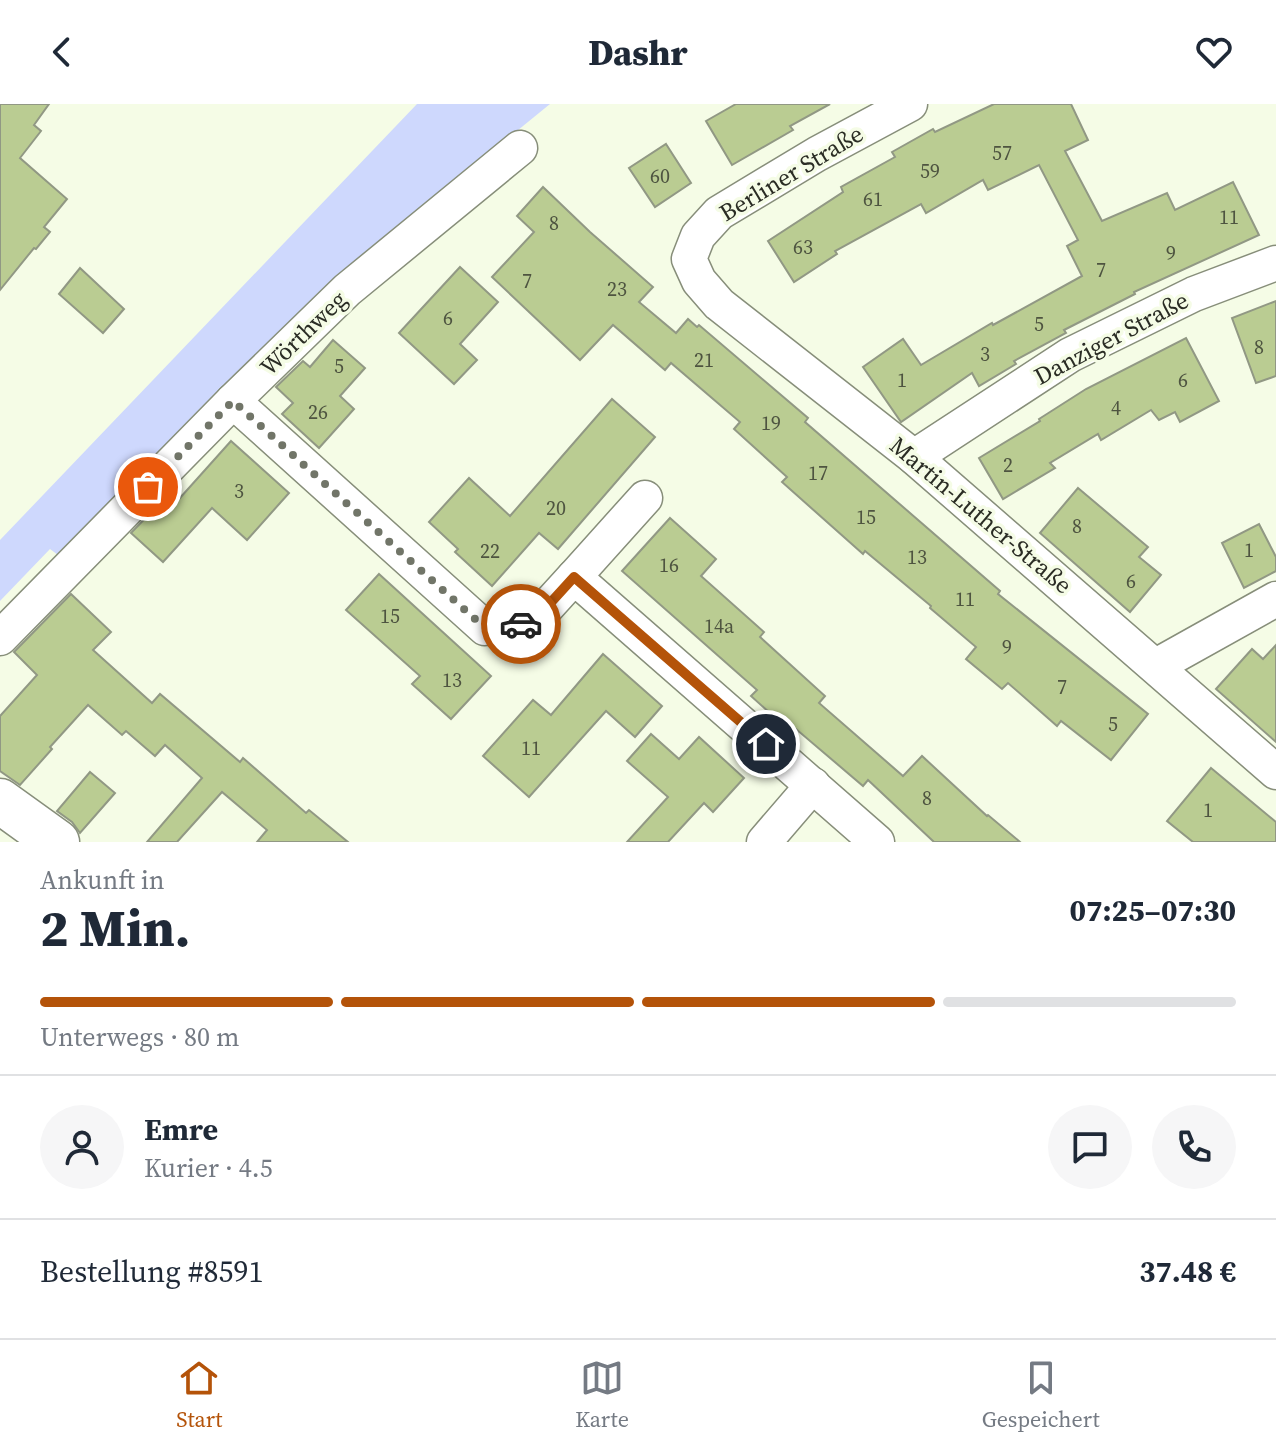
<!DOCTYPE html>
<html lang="de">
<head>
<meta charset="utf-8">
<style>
  :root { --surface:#fff; --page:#f6f6f7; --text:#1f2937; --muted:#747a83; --line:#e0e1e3; --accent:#b45309 }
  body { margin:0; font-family:"Source Serif 4",serif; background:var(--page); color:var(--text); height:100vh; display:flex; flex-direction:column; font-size:30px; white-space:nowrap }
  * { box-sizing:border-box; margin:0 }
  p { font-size:26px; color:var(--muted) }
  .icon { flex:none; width:44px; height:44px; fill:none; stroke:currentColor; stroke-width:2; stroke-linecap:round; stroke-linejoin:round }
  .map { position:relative; height:738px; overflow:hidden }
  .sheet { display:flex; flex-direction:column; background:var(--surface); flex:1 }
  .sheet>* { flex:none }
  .pin { position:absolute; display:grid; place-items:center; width:68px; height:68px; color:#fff; margin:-34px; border:4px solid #fff; border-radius:50%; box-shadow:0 2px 8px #0007 }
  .courier { position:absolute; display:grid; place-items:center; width:80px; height:80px; margin:-40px; border:6px solid #b45309; border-radius:50%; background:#fff; color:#222; box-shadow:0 2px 10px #0007 }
  .head em { font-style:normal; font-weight:800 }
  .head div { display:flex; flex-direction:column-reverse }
  .head { display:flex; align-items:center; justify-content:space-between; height:136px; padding:0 40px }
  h1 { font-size:52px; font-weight:800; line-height:60px }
  .bar { display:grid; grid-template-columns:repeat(4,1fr); gap:12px 8px; align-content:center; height:96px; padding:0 40px }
  .bar i { height:10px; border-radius:6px; background:var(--line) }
  .bar .current { background:var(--accent) }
  .bar p { grid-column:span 4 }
  .line { display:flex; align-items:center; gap:20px; padding:0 40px; border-top:2px solid var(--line) }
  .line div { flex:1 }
  .round { display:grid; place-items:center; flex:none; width:84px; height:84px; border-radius:42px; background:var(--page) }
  header { display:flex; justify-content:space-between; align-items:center; height:104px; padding:0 40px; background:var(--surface); font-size:36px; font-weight:800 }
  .menu { display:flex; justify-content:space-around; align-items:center; height:112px; border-top:2px solid var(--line); background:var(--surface); font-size:22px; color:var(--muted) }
  .menu a { display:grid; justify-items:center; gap:4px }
  .menu .current { color:var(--accent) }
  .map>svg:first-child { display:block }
  .green { fill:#ced8fd }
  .building { fill:#bacc92; stroke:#919884; stroke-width:2 }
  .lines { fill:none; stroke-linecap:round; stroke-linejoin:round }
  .minor-casing { stroke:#878e7a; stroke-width:37 }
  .secondary-casing { stroke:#878e7a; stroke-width:47 }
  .minor { stroke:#fff; stroke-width:34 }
  .secondary { stroke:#fff; stroke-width:44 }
  .done { stroke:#717568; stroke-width:8; stroke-dasharray:0 14.4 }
  .route { stroke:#b45309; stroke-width:10 }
  .labels { text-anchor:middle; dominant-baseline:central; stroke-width:7; stroke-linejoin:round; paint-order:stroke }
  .number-label { font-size:20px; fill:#4e5440 }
  .street-label { font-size:24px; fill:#2a2c24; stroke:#f5fce6 }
</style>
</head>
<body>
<header><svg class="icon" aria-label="back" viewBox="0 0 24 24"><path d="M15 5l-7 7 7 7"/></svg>Dashr<svg class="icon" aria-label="heart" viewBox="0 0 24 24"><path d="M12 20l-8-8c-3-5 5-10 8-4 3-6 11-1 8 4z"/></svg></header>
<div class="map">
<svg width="1276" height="738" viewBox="0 0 1276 738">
  <rect width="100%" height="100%" fill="#f5fce6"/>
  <polygon class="green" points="417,0 550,0 365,151 297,211 58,451 50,445 0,497 0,436"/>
  <g class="building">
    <polygon points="0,0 49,0 34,21 41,27 20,54 67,95 44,123 50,128 36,145 34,144 0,186"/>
    <polygon points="736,0 830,0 790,22 793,26 732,61 706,17"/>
    <polygon points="994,0 1071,0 1088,36 1065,47 1102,117 1167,89 1175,106 1233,78 1259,131 1134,188 1135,190 1064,226 1066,229 1014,257 1016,260 979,282 972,269 901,318 863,263 903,235 921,261 992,219 993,221 1082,172 1067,142 1078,136 1039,61 988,86 983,76 926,109 921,100 835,147 837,150 794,178 768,137 843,88 841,83 895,53 892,48 933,25 935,28"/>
    <polygon points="666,40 691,79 655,103 629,64"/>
    <polygon points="543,83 590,128 653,183 639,198 676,229 688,215 697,223 699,221 808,314 805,318 1000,487 998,490 1148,610 1111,656 1061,617 1057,622 1008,579 1002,585 966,555 976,543 930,504 931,502 865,447 863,450 782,378 787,373 734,325 740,318 671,259 665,266 613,221 580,256 492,173 534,128 517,112"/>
    <polygon points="460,163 498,198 460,240 477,256 454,280 399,229"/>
    <polygon points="80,164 124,205 103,229 59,190"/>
    <polygon points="1276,197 1276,272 1256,279 1232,214"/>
    <polygon points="1186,234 1219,297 1180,318 1175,308 1159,316 1151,306 1101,336 1098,330 1050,359 1055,364 1003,395 979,354 1040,317 1039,315 1086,285"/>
    <polygon points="333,236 365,264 340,292 354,305 319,344 282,310 293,299 276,283 303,257 310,263"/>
    <polygon points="612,295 655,333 558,445 539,429 492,482 455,448 458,445 429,418 469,374 510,412"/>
    <polygon points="231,337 289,389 247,436 212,404 163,458 131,429 163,396 171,404"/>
    <polygon points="1078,384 1148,443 1139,453 1161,471 1130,508 1040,429"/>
    <polygon points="670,414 716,455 701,472 764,528 760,533 825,592 819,599 903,672 922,652 987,712 988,711 1020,738 934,738 868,676 863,682 796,625 792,629 751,592 757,586 622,467"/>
    <polygon points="1259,420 1276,453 1276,467 1244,484 1222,439"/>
    <polygon points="379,470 491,572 451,615 412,580 420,572 346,506"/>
    <polygon points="71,490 111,528 93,546 152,599 160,590 240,658 243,654 306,709 309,706 348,738 257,738 267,726 222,688 177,738 147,738 202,674 165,641 155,652 126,627 122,631 88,601 50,643 52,645 20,681 0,667 0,612 37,571 14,548"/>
    <polygon points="1276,541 1276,638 1216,585 1252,545 1263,555"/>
    <polygon points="603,550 662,602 635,633 606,607 529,693 483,652 533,596 551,611"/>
    <polygon points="651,630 679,655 699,633 744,674 713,708 704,699 668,738 627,738 668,693 627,657"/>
    <polygon points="1211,664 1276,718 1276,738 1193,738 1167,717"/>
    <polygon points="90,668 115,689 80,729 72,718 57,707"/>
  </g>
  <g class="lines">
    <g class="minor-casing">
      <g id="minor">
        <polyline points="910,0 817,50 719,109 698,132 689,155 699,177 719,200 914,353 1276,668"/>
        <polyline points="233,297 485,524 533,518 574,473 877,738"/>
        <polyline points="914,353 1070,251 1194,190 1276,159"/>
        <polyline points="574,473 645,394"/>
        <polyline points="0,534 233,297 347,186 520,44"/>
        <polyline points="1156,562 1276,495"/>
        <polyline points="764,738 813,681"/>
      </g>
    </g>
    <g class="secondary-casing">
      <polyline id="secondary" points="0,697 57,738"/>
    </g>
    <use href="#minor" class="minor"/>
    <use href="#secondary" class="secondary"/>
  </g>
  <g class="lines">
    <polyline class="done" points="148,383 233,297 485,524 521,520"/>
    <polyline class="route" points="521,520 533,518 574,473 766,640"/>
  </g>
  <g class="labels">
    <g class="number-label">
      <text x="1002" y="49">57</text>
      <text x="930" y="67">59</text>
      <text x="660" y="72">60</text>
      <text x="873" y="95">61</text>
      <text x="1229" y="113">11</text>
      <text x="554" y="119">8</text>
      <text x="803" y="143">63</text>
      <text x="1171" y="149">9</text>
      <text x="1101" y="166">7</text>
      <text x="527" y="177">7</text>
      <text x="617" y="185">23</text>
      <text x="448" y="214">6</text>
      <text x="1039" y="220">5</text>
      <text x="1259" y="243">8</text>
      <text x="985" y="250">3</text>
      <text x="704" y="256">21</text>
      <text x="339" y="262">5</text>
      <text x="902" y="276">1</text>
      <text x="1183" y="276">6</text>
      <text x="1116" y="304">4</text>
      <text x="318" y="308">26</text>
      <text x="771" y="319">19</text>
      <text x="1008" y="361">2</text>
      <text x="818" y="369">17</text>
      <text x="239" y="387">3</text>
      <text x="556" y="404">20</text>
      <text x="866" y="413">15</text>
      <text x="1077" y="422">8</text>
      <text x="1249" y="446">1</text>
      <text x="490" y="447">22</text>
      <text x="917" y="453">13</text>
      <text x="669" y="461">16</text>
      <text x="1131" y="477">6</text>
      <text x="965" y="495">11</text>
      <text x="390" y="512">15</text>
      <text x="719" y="522">14a</text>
      <text x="1007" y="543">9</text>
      <text x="452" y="576">13</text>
      <text x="1062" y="583">7</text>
      <text x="1113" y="620">5</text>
      <text x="531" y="644">11</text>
      <text x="927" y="694">8</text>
      <text x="1208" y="706">1</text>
    </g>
    <g class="street-label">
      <text transform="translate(791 69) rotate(-31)">Berliner Straße</text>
      <text transform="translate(303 229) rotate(-44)">Wörthweg</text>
      <text transform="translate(1111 234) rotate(-28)">Danziger Straße</text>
      <text transform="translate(981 411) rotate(40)">Martin-Luther-Straße</text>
    </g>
  </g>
</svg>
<div class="pin" style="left:148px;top:383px;background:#ea580c"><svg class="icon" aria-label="bag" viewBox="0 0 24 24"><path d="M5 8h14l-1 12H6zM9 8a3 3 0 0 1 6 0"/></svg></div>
<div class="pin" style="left:766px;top:640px;background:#1f2937"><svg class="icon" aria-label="home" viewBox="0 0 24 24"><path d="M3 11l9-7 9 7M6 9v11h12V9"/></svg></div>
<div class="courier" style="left:521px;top:520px"><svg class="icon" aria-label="car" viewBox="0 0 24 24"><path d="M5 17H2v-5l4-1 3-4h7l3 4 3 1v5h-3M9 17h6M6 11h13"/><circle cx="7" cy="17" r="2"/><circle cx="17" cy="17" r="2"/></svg></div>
</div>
<section class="sheet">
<div class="head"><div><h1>2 Min.</h1><p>Ankunft in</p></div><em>07:25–07:30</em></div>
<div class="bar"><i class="current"></i><i class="current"></i><i class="current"></i><i></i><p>Unterwegs · 80 m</p></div>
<div class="line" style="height:144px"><a class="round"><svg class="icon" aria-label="person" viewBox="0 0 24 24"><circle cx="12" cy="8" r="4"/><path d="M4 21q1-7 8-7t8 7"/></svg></a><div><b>Emre</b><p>Kurier · 4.5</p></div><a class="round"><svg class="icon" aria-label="chat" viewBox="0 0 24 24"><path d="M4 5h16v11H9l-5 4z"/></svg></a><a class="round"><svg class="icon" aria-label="phone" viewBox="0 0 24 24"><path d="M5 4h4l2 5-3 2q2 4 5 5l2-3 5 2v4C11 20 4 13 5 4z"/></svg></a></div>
<div class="line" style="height:104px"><div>Bestellung #8591</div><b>37.48 €</b></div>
</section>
<nav class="menu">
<a class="current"><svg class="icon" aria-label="home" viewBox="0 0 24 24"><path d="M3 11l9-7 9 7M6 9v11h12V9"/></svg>Start</a>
<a><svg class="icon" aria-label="map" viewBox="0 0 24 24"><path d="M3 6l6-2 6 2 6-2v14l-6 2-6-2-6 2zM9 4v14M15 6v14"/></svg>Karte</a>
<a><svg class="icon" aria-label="saved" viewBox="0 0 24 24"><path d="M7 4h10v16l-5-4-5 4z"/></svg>Gespeichert</a>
</nav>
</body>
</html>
